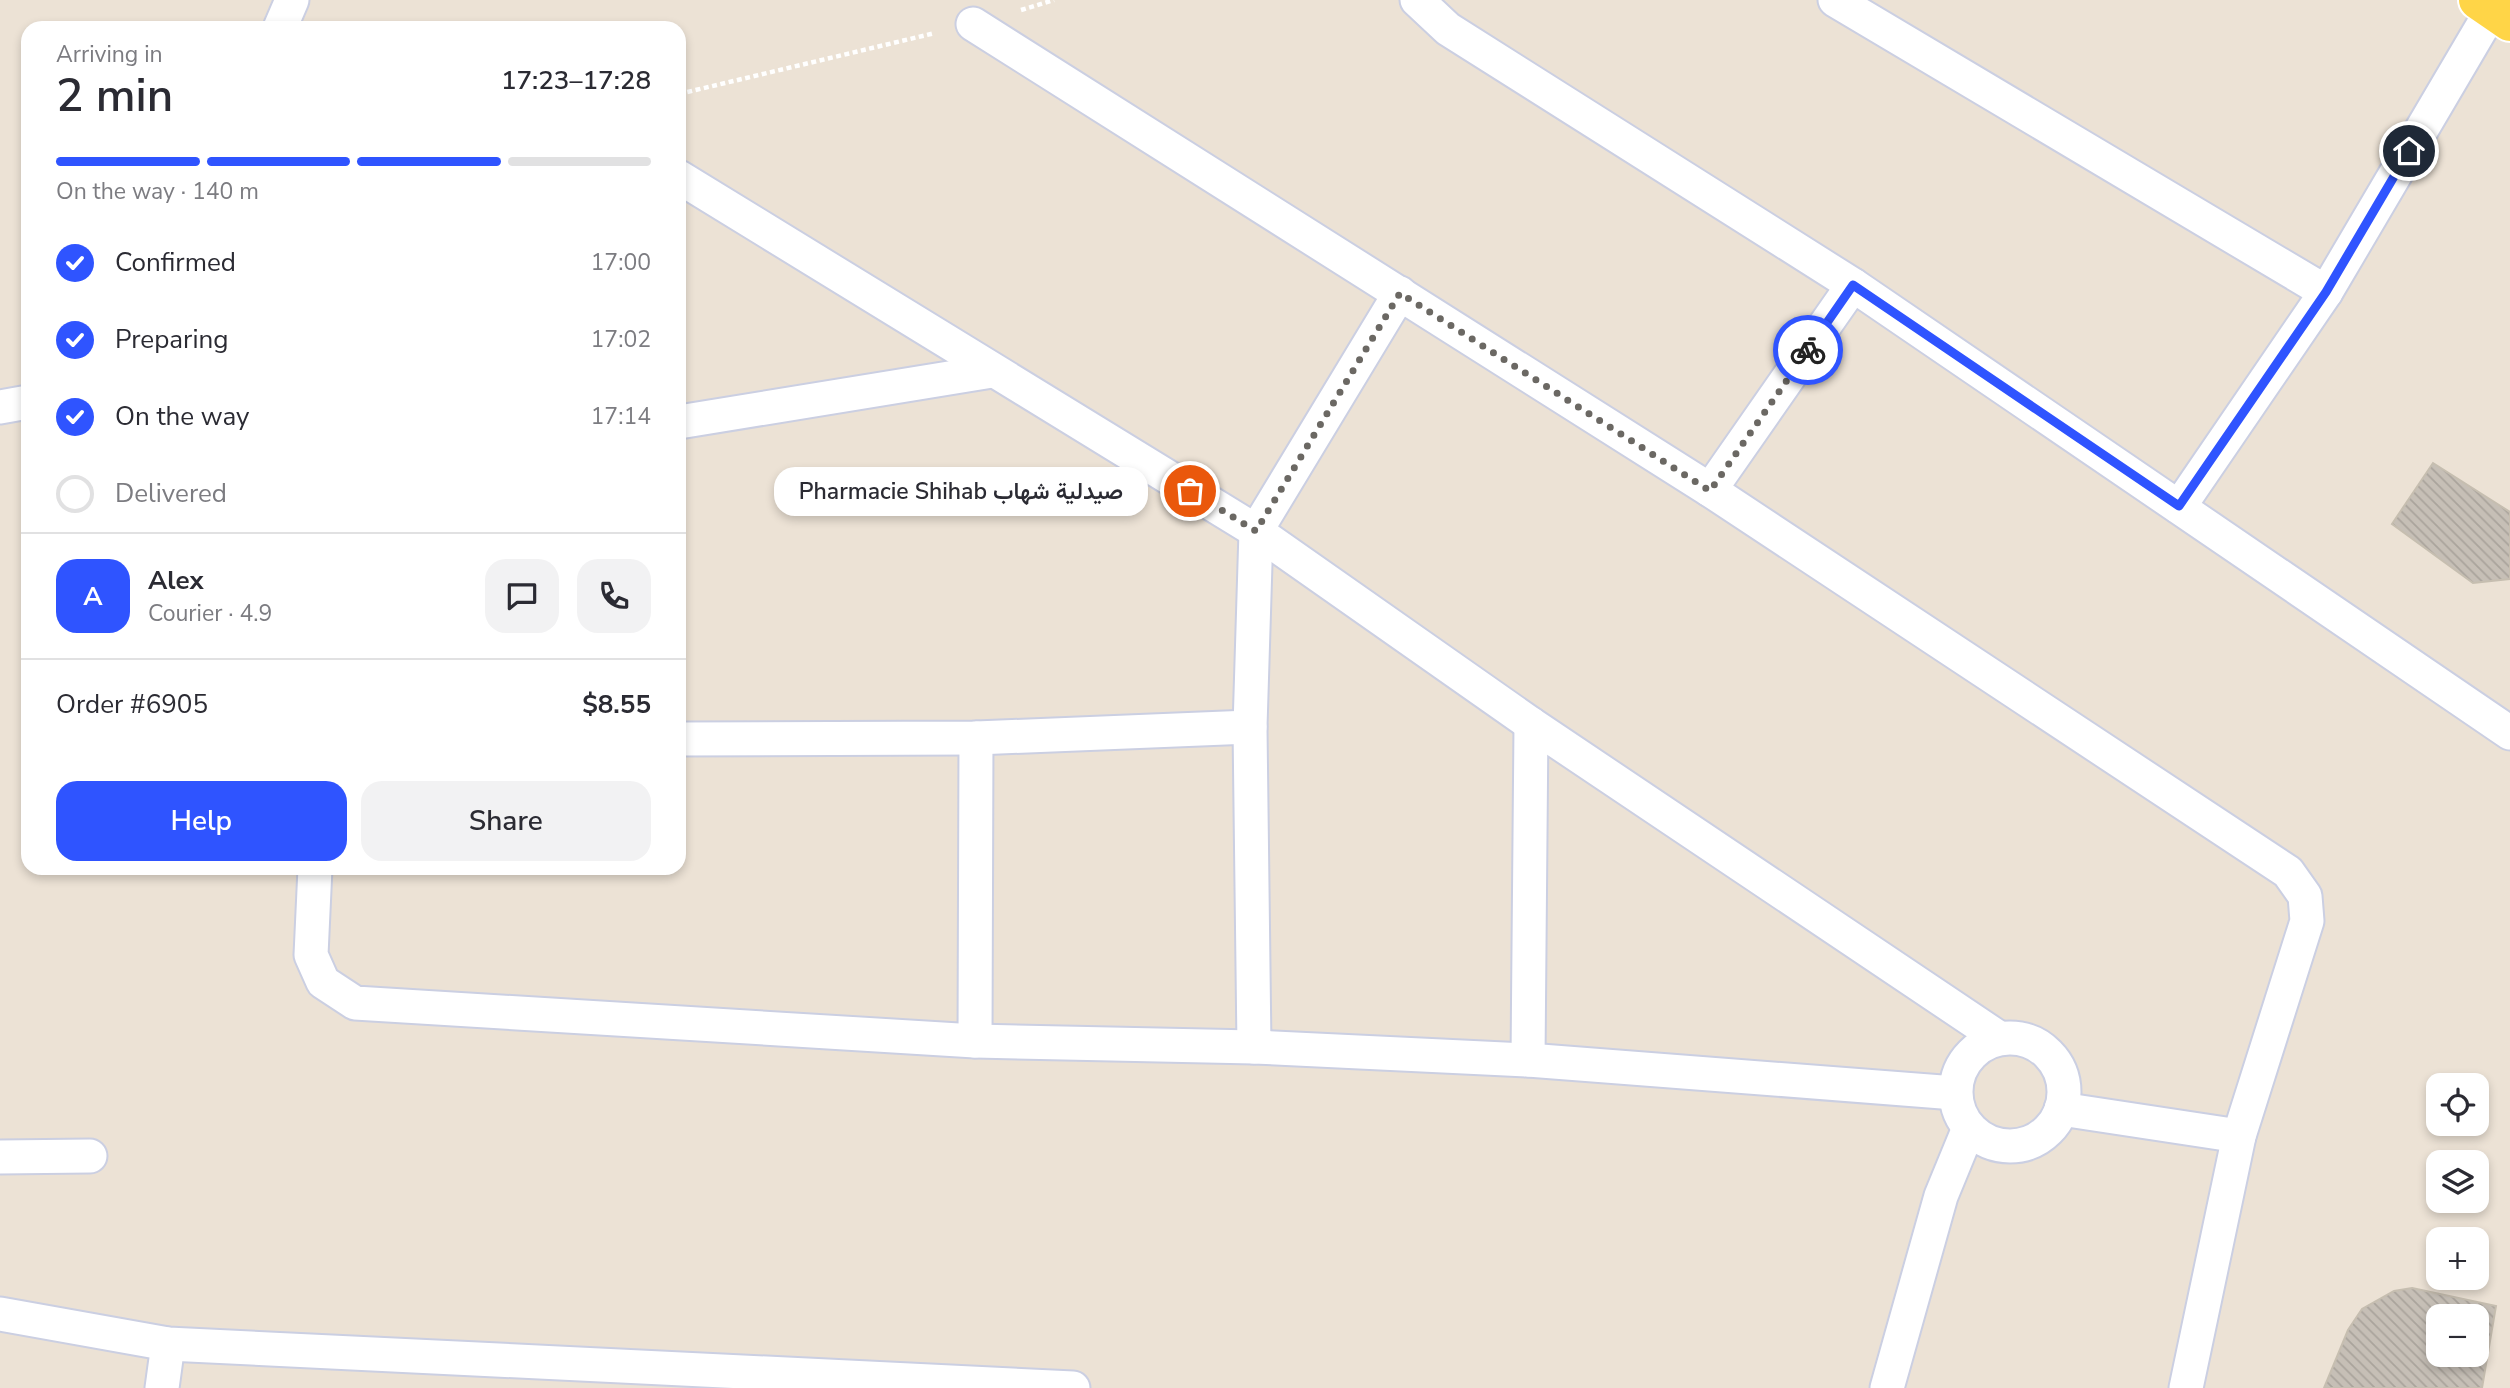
<!DOCTYPE html>
<html lang="en">
<head>
<meta charset="utf-8">
<style>
  :root { --surface:#fff; --page:#f2f2f3; --text:#2b2b33; --muted:#7c7c81; --line:#e1e1e2; --accent:#2f54ff }
  body { margin:0; font-family:"Nunito Sans",Vazirmatn,sans-serif; background:var(--page); color:var(--text); height:100vh; display:flex; flex-direction:column; font-size:26px; white-space:nowrap }
  * { box-sizing:border-box; margin:0 }
  p { font-size:23px; color:var(--muted) }
  .icon { flex:none; width:38px; height:38px; fill:none; stroke:currentColor; stroke-width:2; stroke-linecap:round; stroke-linejoin:round }
  .map { position:relative; flex:1; overflow:hidden }
  .panel { position:absolute; left:21px; top:21px; width:665px; height:854px; display:flex; flex-direction:column; background:var(--surface); border-radius:21px; box-shadow:0 4px 10px #0003 }
  .panel>* { flex:none }
  .tools { position:absolute; left:2426px; top:1073px; display:grid; gap:14px }
  .tools a { display:grid; place-items:center; width:63px; height:63px; border-radius:14px; background:var(--surface); box-shadow:0 4px 10px #0003; font-size:35px }
  .pin { position:absolute; display:grid; place-items:center; width:60px; height:60px; color:#fff; margin:-30px; border:4px solid #fff; border-radius:50%; box-shadow:0 2px 7px #0007 }
  .courier { position:absolute; display:grid; place-items:center; width:70px; height:70px; margin:-35px; border:5px solid #2f54ff; border-radius:50%; background:#fff; color:#222; box-shadow:0 2px 9px #0007 }
  .bubble { position:absolute; height:49px; border-radius:21px; background:var(--surface); box-shadow:0 4px 10px #0003; font-size:23px; font-weight:600; line-height:49px; text-align:center }
  .overview em { font-style:normal; font-weight:600 }
  .overview div { display:flex; flex-direction:column-reverse }
  .overview { display:flex; align-items:center; justify-content:space-between; height:119px; padding:0 35px }
  h1 { font-size:46px; font-weight:600; line-height:52px }
  .bar { display:grid; grid-template-columns:repeat(4,1fr); gap:10px 7px; align-content:center; height:84px; padding:0 35px }
  .bar i { height:9px; border-radius:5px; background:var(--line) }
  .bar .active { background:var(--accent) }
  .bar p { grid-column:span 4 }
  .line { display:flex; align-items:center; gap:18px; padding:0 35px; border-top:2px solid var(--line) }
  .line div { flex:1 }
  .round { display:grid; place-items:center; flex:none; width:74px; height:74px; border-radius:21px; background:var(--page) }
  ol { padding:0 35px; list-style:none }
  li { display:flex; align-items:center; gap:21px; height:77px }
  li p { margin-inline-start:auto }
  li .icon { padding:7px; border-radius:50%; background:var(--accent); color:#fff; stroke-width:4 }
  li:last-child { color:var(--muted) }
  li i { width:38px; height:38px; border:4px solid var(--line); border-radius:50% }
  .action { display:flex; gap:14px; margin-top:auto; padding:14px 35px }
  .action a { flex:1; height:80px; border-radius:21px; background:var(--accent); color:#fff; font-size:28px; font-weight:600; line-height:80px; text-align:center }
  .action a+a { background:var(--page); color:var(--text) }
  .map>svg:first-child { display:block }
  .building { fill:url(#building-back-hatch); stroke:#c6beb0; stroke-width:2; fill-rule:evenodd }
  .lines { fill:none; stroke-linecap:round; stroke-linejoin:round }
  .minor-casing { stroke:#cbcfe2; stroke-width:37 }
  .primary-casing { stroke:#fff; stroke-width:42 }
  .path { stroke:#fff; stroke-width:4.5; stroke-dasharray:5 3.5; stroke-linecap:butt }
  .minor { stroke:#fff; stroke-width:33 }
  .primary { stroke:#ffd547; stroke-width:38 }
  .done { stroke:#6b6863; stroke-width:7; stroke-dasharray:0 12.6 }
  .route { stroke:#2f54ff; stroke-width:9 }
</style>
</head>
<body>
<div class="map">
<svg width="2510" height="1388" viewBox="0 0 2510 1388">
  <defs>
    <pattern id="building-back-hatch" width="6" height="6" patternUnits="userSpaceOnUse" patternTransform="scale(1.75)"><rect width="6" height="6" fill="#c6bfb6"/><path d="M-1 5l2 2M0 0l6 6M5-1l2 2" fill="none" stroke="#aaa49c"/></pattern>
  </defs>
  <rect width="100%" height="100%" fill="#ece2d5"/>
  <g class="building">
    <polygon points="2433,463 2510,512 2510,579 2473,583 2392,524"/>
    <path d="M2412,1288L2496,1306L2482,1388H2324L2348,1330L2362,1309L2394,1291ZM2438,1316H2476V1354H2438Z"/>
  </g>
  <g class="lines">
    <g class="minor-casing">
      <g id="minor">
        <polyline points="1417,0 1448,29 1853,285 2510,733"/>
        <polyline points="1835,0 2326,292"/>
        <polyline points="973,24 1710,490 2288,872 2305,896 2307,921 2239,1136 2186,1388"/>
        <polyline points="280,28 292,0"/>
        <polyline points="679,177 1256,531 1531,724 1999,1038"/>
        <polyline points="0,407 28,402"/>
        <polyline points="679,422 992,371"/>
        <polyline points="1710,490 1853,285"/>
        <polyline points="2179,507 2326,292 2492,10"/>
        <polyline points="679,739 976,738 1250,727"/>
        <polyline points="315,868 311,955 323,982 355,1003 975,1041 1254,1047 1528,1060 1955,1093"/>
        <circle cx="2010" cy="1092" r="54"/>
        <polyline points="975,1041 976,738"/>
        <polyline points="1254,1047 1250,727 1256,531 1400,293"/>
        <polyline points="1528,1060 1531,724"/>
        <polyline points="2061,1109 2239,1136"/>
        <polyline points="0,1157 90,1156"/>
        <polyline points="0,1314 168,1344 1073,1388"/>
        <polyline points="162,1388 168,1344"/>
        <polyline points="1887,1388 1941,1196 1969,1128"/>
      </g>
    </g>
    <g class="primary-casing">
      <polyline id="primary" points="2478,0 2510,22"/>
    </g>
    <g class="path">
      <polyline points="1021,10 1054,0"/>
      <polyline points="679,94 935,33"/>
    </g>
    <use href="#minor" class="minor"/>
    <use href="#primary" class="primary"/>
  </g>
  <g class="lines">
    <polyline class="done" points="1190,491 1256,531 1400,293 1710,491 1808,350"/>
    <polyline class="route" points="1808,350 1853,285 2179,506 2326,292 2409,151"/>
  </g>
</svg>
<div class="tools">
<a><svg class="icon" aria-label="locate" viewBox="0 0 24 24"><circle cx="12" cy="12" r="6"/><path d="M12 2v4M12 18v4M2 12h4M18 12h4"/></svg></a>
<a><svg class="icon" aria-label="layers" viewBox="0 0 24 24"><path d="M12 4l9 5-9 5-9-5zM3 14l9 5 9-5"/></svg></a>
<a>+</a>
<a>−</a>
</div>
<div class="pin" style="left:1190px;top:491px;background:#ea580c"><svg class="icon" aria-label="bag" viewBox="0 0 24 24"><path d="M5 8h14l-1 12H6zM9 8a3 3 0 0 1 6 0"/></svg></div>
<div class="pin" style="left:2409px;top:151px;background:#1f2937"><svg class="icon" aria-label="home" viewBox="0 0 24 24"><path d="M3 11l9-7 9 7M6 9v11h12V9"/></svg></div>
<div class="courier" style="left:1808px;top:350px"><svg class="icon" aria-label="bike" viewBox="0 0 24 24"><circle cx="6" cy="16" r="4"/><circle cx="18" cy="16" r="4"/><path d="M6 16l4-8h5l3 8M10 8l3 8H6M13 5h3"/></svg></div>
<div class="bubble" style="left:774px;top:467px;width:374px">Pharmacie Shihab صيدلية شهاب</div>
<section class="panel">
<div class="overview"><div><h1>2 min</h1><p>Arriving in</p></div><em>17:23–17:28</em></div>
<div class="bar"><i class="active"></i><i class="active"></i><i class="active"></i><i></i><p>On the way · 140 m</p></div>
<ol>
<li><svg class="icon" aria-label="check" viewBox="0 0 24 24"><path d="M5 12l5 5 9-10"/></svg>Confirmed<p>17:00</p></li>
<li><svg class="icon" aria-label="check" viewBox="0 0 24 24"><path d="M5 12l5 5 9-10"/></svg>Preparing<p>17:02</p></li>
<li><svg class="icon" aria-label="check" viewBox="0 0 24 24"><path d="M5 12l5 5 9-10"/></svg>On the way<p>17:14</p></li>
<li><i></i>Delivered</li>
</ol>
<div class="line" style="height:126px"><b class="round" style="background:var(--accent);color:#fff">A</b><div><b>Alex</b><p>Courier · 4.9</p></div><a class="round"><svg class="icon" aria-label="chat" viewBox="0 0 24 24"><path d="M4 5h16v11H9l-5 4z"/></svg></a><a class="round"><svg class="icon" aria-label="phone" viewBox="0 0 24 24"><path d="M5 4h4l2 5-3 2q2 4 5 5l2-3 5 2v4C11 20 4 13 5 4z"/></svg></a></div>
<div class="line" style="height:91px"><div>Order #6905</div><b>$8.55</b></div>
<div class="action"><a>Help</a><a>Share</a></div>
</section>
</div>
</body>
</html>
